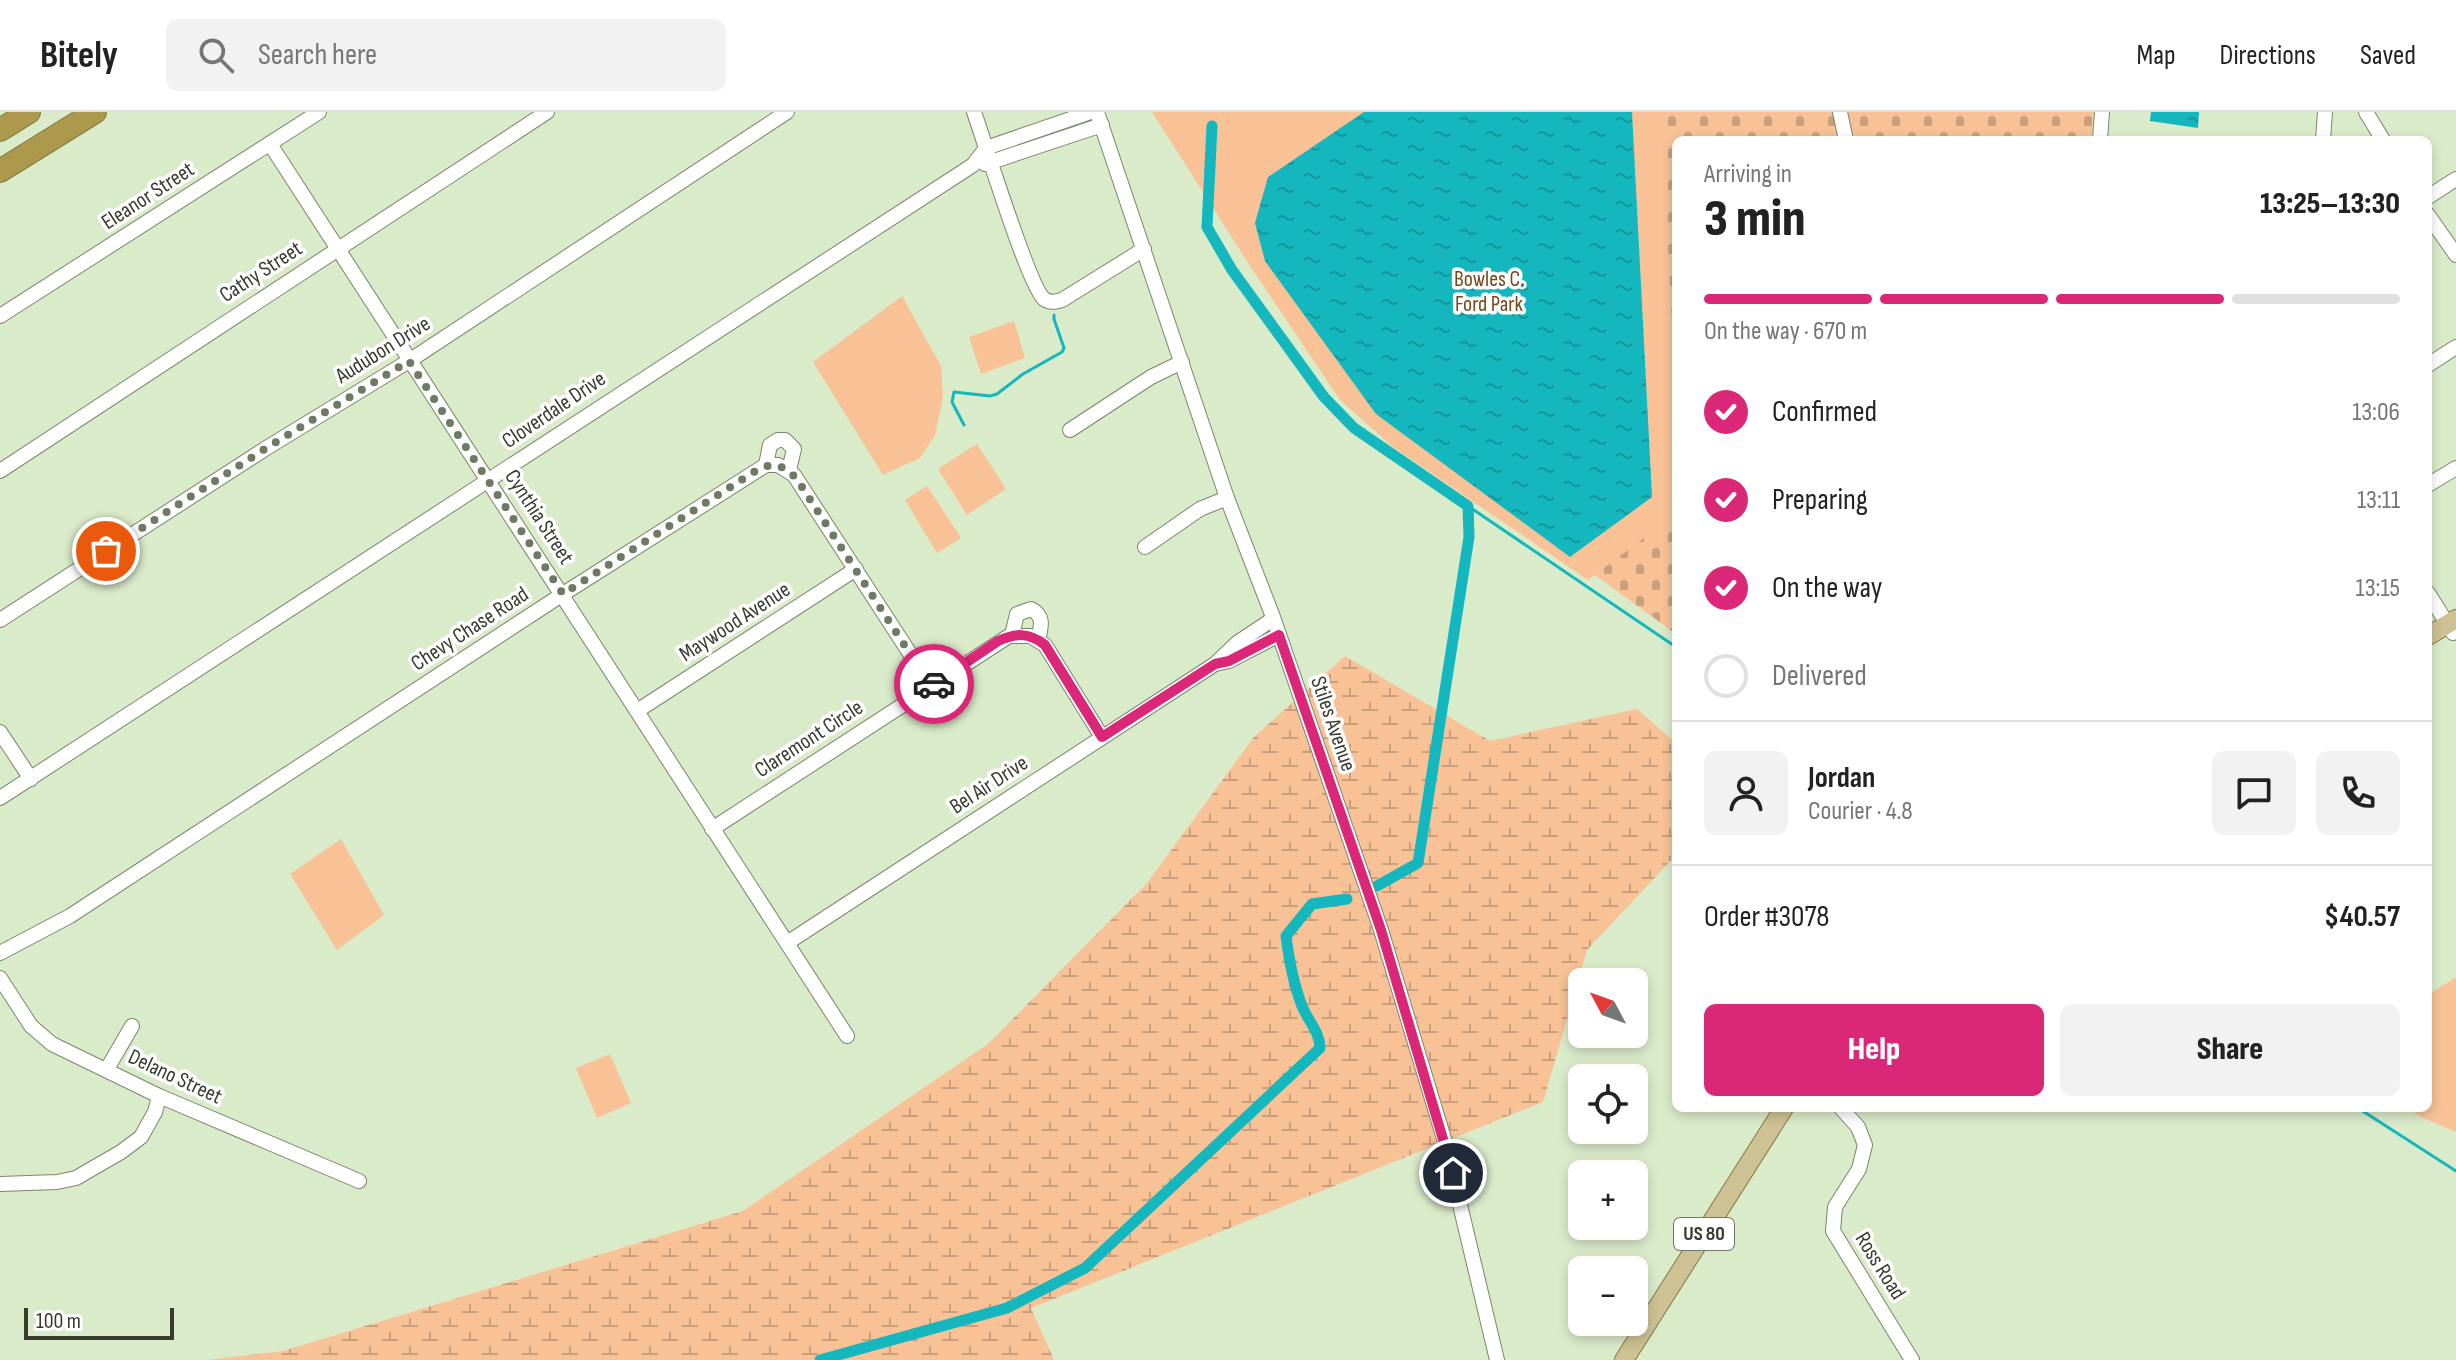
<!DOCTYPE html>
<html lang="en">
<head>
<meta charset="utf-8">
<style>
  :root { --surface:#fff; --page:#f2f2f2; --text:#222; --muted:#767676; --line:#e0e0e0; --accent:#db2777 }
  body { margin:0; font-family:"Sofia Sans Condensed",sans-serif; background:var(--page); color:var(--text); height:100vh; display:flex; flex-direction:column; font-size:30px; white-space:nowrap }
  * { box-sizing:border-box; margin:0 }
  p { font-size:26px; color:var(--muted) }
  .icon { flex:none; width:44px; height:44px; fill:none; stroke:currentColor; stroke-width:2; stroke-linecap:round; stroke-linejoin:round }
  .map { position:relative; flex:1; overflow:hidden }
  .details { position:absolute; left:1672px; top:24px; width:760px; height:976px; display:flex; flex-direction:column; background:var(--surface); border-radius:12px; box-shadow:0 4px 12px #0003 }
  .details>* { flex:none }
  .needle { width:52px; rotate:311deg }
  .buttons { position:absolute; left:1568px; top:856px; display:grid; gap:16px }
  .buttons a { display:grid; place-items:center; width:80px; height:80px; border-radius:12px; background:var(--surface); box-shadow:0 4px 12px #0003; font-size:40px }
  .scale { position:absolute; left:24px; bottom:20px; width:150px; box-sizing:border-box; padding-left:8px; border:4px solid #363d2f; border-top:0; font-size:22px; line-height:28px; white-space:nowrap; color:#363d2f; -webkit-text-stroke:6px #fff; paint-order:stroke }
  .pin { position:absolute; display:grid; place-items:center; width:68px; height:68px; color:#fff; margin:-34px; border:4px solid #fff; border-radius:50%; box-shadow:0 2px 8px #0007 }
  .courier { position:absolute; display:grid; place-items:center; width:80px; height:80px; margin:-40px; border:6px solid #db2777; border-radius:50%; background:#fff; color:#222; box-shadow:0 2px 10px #0007 }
  .headline em { font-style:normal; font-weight:800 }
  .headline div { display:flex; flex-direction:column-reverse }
  .headline { display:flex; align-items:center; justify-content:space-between; height:136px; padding:0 32px }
  h1 { font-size:52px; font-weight:800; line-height:60px }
  .bar { display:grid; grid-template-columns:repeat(4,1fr); gap:12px 8px; align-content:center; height:96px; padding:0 32px }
  .bar i { height:10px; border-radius:6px; background:var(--line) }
  .bar .selected { background:var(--accent) }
  .bar p { grid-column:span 4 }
  .line { display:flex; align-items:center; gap:20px; padding:0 32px; border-top:2px solid var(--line) }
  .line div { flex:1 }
  .round { display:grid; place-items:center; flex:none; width:84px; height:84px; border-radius:12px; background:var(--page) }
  ol { padding:0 32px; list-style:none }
  li { display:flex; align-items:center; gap:24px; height:88px }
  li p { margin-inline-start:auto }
  li .icon { padding:8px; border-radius:50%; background:var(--accent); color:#fff; stroke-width:4 }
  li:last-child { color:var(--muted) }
  li i { width:44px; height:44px; border:4px solid var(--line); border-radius:50% }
  .button { display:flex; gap:16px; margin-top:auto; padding:16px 32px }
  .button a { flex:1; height:92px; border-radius:12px; background:var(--accent); color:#fff; font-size:32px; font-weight:800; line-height:92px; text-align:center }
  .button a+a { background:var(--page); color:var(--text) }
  header { display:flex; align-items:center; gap:48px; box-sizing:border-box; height:112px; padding:0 40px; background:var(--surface); border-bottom:2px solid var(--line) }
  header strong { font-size:38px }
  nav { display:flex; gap:44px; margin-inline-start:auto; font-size:28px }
  .search { width:560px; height:72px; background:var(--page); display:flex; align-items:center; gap:20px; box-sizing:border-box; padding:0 28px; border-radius:12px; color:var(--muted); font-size:30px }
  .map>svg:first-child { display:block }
  .wetland { fill:url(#wetland-marsh) }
  .cemetery { fill:url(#cemetery-stones) }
  .green { fill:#f8c296 }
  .water { fill:url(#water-ripples) }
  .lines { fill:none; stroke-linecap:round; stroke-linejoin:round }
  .stream { stroke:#14b7be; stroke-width:3 }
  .canal { stroke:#14b7be; stroke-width:11 }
  .minor-casing { stroke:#788869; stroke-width:16 }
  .major-casing { stroke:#837942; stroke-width:20 }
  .highway-casing { stroke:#837942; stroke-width:24 }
  .minor { stroke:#fff; stroke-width:14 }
  .major { stroke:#cec294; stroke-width:18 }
  .highway { stroke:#ad994c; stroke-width:22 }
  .done { stroke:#6f7a65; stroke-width:8; stroke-dasharray:0 14.4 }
  .route { stroke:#db2777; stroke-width:10 }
  .labels { text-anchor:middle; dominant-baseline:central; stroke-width:7; stroke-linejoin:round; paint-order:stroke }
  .shield { fill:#fff; stroke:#72776d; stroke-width:2 }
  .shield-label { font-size:20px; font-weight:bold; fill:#363d2f }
  .street-label { font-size:22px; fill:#363d2f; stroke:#fff }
  .park-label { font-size:22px; fill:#764617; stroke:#fff }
</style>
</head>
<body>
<header>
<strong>Bitely</strong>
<div class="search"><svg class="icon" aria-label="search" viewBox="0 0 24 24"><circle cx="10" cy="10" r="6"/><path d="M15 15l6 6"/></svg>Search here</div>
<nav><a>Map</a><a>Directions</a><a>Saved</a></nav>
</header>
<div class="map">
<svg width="2456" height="1248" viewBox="0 0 2456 1248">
  <defs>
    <pattern id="wetland-marsh" width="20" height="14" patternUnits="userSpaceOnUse" patternTransform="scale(2)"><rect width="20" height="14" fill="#f8c296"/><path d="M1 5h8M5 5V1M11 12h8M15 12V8" fill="none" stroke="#ca9f7b"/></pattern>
    <pattern id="cemetery-stones" width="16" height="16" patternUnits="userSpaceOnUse" patternTransform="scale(2)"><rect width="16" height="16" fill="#f8c296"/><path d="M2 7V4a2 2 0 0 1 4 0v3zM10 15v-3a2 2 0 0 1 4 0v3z" fill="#ca9f7b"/></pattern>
    <pattern id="water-ripples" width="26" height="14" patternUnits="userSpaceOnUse" patternTransform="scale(2)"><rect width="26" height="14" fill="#14b7be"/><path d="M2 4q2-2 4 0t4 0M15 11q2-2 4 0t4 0" fill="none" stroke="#13969b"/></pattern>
  </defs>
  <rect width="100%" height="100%" fill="#daebca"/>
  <polygon class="wetland" points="1345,544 1490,629 1637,597 1676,631 1676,743 1587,838 1543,990 1031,1196 1054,1248 206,1248 283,1239 743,1099 988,932 1147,771 1254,625"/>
  <polygon class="cemetery" points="1632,0 2093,0 2092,28 1676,28 1676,522 1570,445"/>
  <g class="green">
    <polygon points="1152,0 1661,0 1676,287 1676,402 1588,468 1393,335 1340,288 1248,151"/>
    <polygon points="902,184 941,254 943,285 935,323 920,346 883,363 813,250"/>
    <polygon points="1014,209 1025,246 981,262 969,225"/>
    <polygon points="977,332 1006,377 967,403 938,357"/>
    <polygon points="927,374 961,426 937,441 905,388"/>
    <polygon points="341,727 384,803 337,838 290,762"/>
    <polygon points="2456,865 2456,1020 2421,1005 2408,996 2428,996 2428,883"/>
    <polygon points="610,942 631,991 597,1006 576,956"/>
  </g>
  <g class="water">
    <polygon points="1364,0 1632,0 1652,385 1570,445 1376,302 1265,149 1255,111 1268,65"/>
    <polygon points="2151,0 2199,0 2198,16 2150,9"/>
  </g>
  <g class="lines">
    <g class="stream">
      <polyline points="964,313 952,290 954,280 990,284 997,282 1023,262 1062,240 1064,236 1054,207 1054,203"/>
      <polyline points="1468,394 1676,535"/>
      <polyline points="2358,996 2456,1059"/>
    </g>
    <g class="canal">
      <polyline points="1212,14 1207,115 1232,158 1324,285 1354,316 1468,394 1469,425 1418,751 1377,774"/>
      <path d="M820,1248L1007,1196L1085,1156L1320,936C1320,920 1308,909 1302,894C1293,871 1289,848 1286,824L1312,792L1347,787"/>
    </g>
    <g class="minor-casing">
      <g id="minor">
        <path d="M974,0C984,28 1029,175 1044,187C1050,191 1055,190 1062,188L1144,137"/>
        <polyline points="1097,0 1227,386 1273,505 1381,818 1445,1030 1497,1248"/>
        <polyline points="1840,0 1846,28"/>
        <polyline points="2366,0 2383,28"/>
        <polyline points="2100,28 2102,0"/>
        <polyline points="2323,28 2325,0"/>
        <polyline points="270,32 847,924"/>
        <polyline points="985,52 1102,13"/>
        <polyline points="2428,85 2456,67"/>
        <polyline points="2428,103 2456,143"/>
        <polyline points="0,204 319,0"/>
        <polyline points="2428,253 2456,235"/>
        <polyline points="1070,318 1151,265 1182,250"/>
        <polyline points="766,353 770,333 778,328 785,328 794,337 789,358"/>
        <polyline points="0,359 547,0"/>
        <polyline points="2428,373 2456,356"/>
        <polyline points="1145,435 1200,397 1227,386"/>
        <polyline points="2428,481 2453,521"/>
        <polyline points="0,508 268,335 409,249 787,0"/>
        <path d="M1012,523L1017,502L1031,497C1045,504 1041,515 1038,528"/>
        <polyline points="1215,552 1229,549 1279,523"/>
        <polyline points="637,599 856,457"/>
        <polyline points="0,620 31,667"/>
        <polyline points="0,686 973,53 986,36 1091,0"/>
        <polyline points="712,717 1009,524 1030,524 1045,533 1102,625"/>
        <polyline points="787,831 1215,552 1237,531 1273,507"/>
        <polyline points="0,841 70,804 563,482 766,353 778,353 794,363 931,574"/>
        <polyline points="0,866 31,914 52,932 159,984 359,1069"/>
        <polyline points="107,957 132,914"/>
        <polyline points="1841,996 1858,1015 1865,1033 1859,1057 1835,1095 1833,1119 1912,1248"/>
        <polyline points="0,1072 57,1070 76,1066 121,1040 141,1025 155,1000 159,984"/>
      </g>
    </g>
    <g class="major-casing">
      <g id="major">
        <polyline points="2428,524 2456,507"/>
        <polyline points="1624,1248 1784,996"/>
      </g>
    </g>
    <g class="highway-casing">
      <g id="highway">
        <polyline points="0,18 29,0"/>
        <polyline points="0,59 95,0"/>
      </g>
    </g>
    <use href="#minor" class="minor"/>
    <use href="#major" class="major"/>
    <use href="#highway" class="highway"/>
  </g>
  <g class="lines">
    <path class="done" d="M106,439L268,335L409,249L563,482L757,358C776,348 789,356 800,372L931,574L934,572"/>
    <path class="route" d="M934,572L998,529C1015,521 1029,520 1045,533L1102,625L1215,552L1229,549L1279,523L1381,818L1453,1061"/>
  </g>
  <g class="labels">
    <rect class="shield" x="1674" y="1106" width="60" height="32" rx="6"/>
    <g class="shield-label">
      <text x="1704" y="1122">US 80</text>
    </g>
    <g class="street-label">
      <text transform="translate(148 84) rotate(-33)">Eleanor Street</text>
      <text transform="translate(261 160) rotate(-33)">Cathy Street</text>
      <text transform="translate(383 238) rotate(-32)">Audubon Drive</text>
      <text transform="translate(554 298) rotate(-34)">Cloverdale Drive</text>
      <text transform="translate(539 405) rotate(57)">Cynthia Street</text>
      <text transform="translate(735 510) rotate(-33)">Maywood Avenue</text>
      <text transform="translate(470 517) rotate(-33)">Chevy Chase Road</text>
      <text transform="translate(1333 612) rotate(71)">Stiles Avenue</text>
      <text transform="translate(809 627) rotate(-33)">Claremont Circle</text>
      <text transform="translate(989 673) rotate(-33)">Bel Air Drive</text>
      <text transform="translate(175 965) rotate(25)">Delano Street</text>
      <text transform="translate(1880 1154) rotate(58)">Ross Road</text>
    </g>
    <g class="park-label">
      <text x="1489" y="167">Bowles C.<tspan x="1489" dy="25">Ford Park</tspan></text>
    </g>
  </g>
</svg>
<div class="buttons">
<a><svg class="needle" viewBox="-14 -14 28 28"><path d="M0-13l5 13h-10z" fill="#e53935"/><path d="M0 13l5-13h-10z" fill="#767676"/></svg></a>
<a><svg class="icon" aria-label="locate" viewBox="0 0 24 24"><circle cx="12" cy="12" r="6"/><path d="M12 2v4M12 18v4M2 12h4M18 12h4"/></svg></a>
<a>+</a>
<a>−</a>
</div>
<div class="scale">100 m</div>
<div class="pin" style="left:106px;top:439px;background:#ea580c"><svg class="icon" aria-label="bag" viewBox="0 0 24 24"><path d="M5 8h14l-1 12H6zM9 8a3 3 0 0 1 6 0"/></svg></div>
<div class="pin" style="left:1453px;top:1061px;background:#1f2937"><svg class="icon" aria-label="home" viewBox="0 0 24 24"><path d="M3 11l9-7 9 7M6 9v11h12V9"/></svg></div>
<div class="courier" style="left:934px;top:572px"><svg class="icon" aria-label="car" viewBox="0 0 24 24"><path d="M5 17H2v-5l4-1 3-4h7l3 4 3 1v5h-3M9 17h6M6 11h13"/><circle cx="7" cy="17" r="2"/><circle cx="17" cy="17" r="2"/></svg></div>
<section class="details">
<div class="headline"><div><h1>3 min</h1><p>Arriving in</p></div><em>13:25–13:30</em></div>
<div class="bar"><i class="selected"></i><i class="selected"></i><i class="selected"></i><i></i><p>On the way · 670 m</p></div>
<ol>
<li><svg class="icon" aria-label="check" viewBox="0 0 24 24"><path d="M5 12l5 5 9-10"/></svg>Confirmed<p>13:06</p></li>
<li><svg class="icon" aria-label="check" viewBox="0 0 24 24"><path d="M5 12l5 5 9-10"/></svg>Preparing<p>13:11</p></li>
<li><svg class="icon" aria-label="check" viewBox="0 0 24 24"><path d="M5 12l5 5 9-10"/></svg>On the way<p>13:15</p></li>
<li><i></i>Delivered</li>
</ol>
<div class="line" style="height:144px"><a class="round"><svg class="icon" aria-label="person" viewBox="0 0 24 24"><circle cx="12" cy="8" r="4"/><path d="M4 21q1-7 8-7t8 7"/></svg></a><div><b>Jordan</b><p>Courier · 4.8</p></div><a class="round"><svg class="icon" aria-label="chat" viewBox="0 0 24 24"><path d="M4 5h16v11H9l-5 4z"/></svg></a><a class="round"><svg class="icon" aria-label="phone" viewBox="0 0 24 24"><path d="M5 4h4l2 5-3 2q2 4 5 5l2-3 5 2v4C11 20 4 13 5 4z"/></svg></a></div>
<div class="line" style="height:104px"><div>Order #3078</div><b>$40.57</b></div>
<div class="button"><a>Help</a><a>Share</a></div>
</section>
</div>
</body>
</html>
